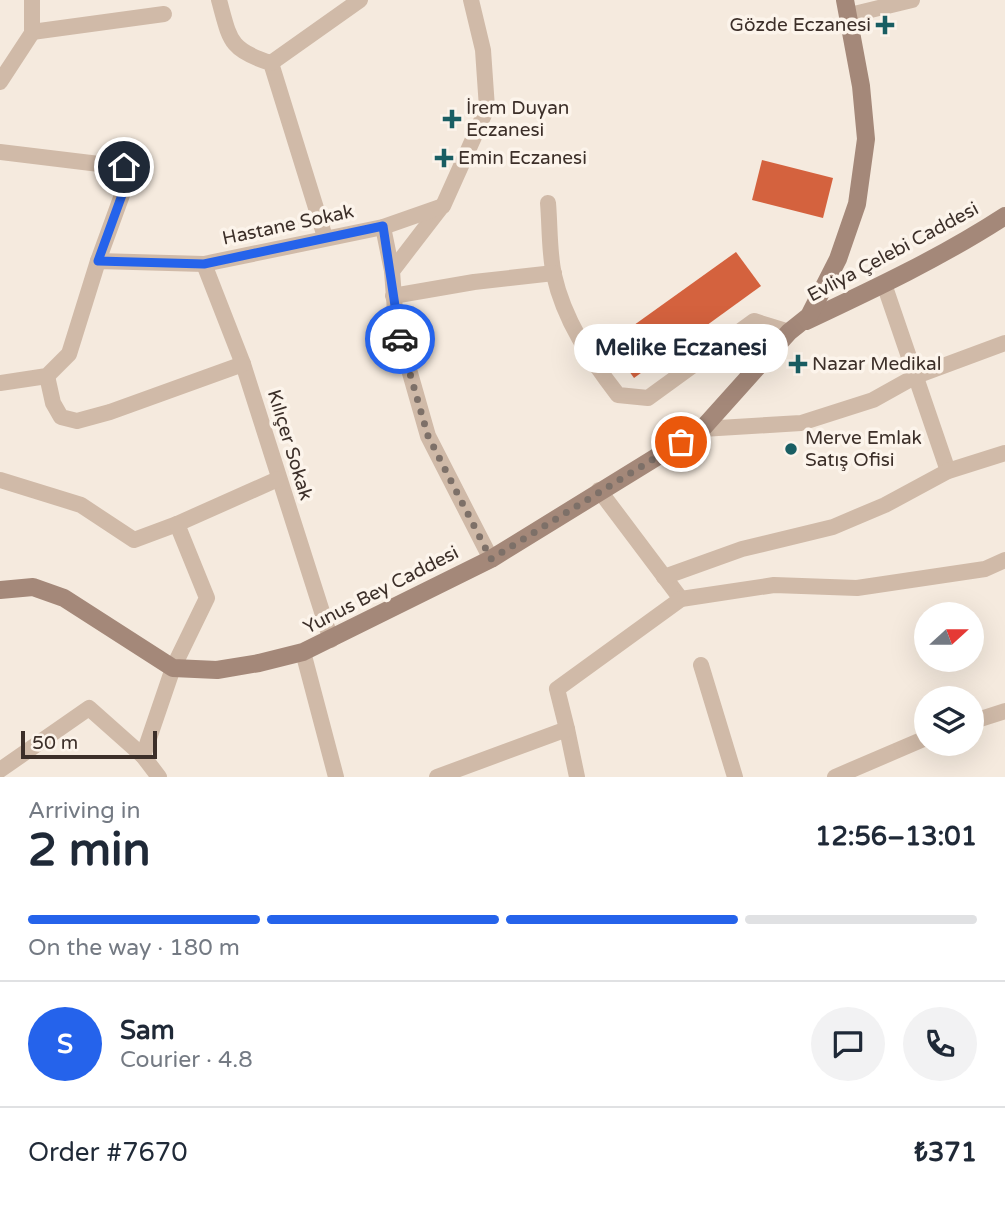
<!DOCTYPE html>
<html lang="en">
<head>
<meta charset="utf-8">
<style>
  :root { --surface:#fff; --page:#f2f2f3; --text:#1f2937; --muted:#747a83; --line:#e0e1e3; --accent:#2563eb }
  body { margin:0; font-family:"Varela Round",sans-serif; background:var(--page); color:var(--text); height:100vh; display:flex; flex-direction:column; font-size:26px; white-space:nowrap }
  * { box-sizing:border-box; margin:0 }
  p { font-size:23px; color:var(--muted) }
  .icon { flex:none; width:38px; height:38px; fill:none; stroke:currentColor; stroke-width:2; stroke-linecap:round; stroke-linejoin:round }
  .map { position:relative; height:777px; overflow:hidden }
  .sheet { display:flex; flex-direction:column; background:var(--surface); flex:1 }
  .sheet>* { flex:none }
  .needle { width:46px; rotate:69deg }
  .tools { position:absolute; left:914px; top:602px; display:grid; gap:14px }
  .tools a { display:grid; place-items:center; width:70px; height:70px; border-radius:50%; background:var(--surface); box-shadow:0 7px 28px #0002; font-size:35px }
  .scale { position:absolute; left:21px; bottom:18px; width:136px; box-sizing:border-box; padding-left:7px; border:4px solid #3c2f29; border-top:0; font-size:19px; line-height:24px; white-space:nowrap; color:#3c2f29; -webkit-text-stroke:5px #fcf4eb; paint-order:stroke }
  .pin { position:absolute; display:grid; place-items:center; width:60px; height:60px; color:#fff; margin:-30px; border:4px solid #fff; border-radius:50%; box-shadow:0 2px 7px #0007 }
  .courier { position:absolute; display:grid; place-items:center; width:70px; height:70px; margin:-35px; border:5px solid #2563eb; border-radius:50%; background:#fff; color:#222; box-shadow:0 2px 9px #0007 }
  .bubble { position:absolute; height:49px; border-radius:24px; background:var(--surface); box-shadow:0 7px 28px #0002; font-size:23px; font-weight:700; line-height:49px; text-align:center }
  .summary em { font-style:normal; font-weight:700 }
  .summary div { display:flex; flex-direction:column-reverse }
  .summary { display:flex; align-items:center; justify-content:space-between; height:119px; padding:0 28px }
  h1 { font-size:46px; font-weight:700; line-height:52px }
  .bar { display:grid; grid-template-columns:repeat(4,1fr); gap:10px 7px; align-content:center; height:84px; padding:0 28px }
  .bar i { height:9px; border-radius:5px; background:var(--line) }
  .bar .current { background:var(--accent) }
  .bar p { grid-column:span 4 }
  .line { display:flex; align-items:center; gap:18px; padding:0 28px; border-top:2px solid var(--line) }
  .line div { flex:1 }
  .round { display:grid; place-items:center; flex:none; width:74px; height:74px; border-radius:37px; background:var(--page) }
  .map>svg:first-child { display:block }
  .building { fill:#d4623e }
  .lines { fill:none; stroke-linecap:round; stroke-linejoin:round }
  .street { stroke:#d0baa8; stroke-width:16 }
  .secondary { stroke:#a48879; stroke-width:18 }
  .done { stroke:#7d7068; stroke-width:7; stroke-dasharray:0 12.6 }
  .route { stroke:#2563eb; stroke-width:9 }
  .poi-dot { fill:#195e63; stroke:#fcf4eb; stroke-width:2.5 }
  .labels { text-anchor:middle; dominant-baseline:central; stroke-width:7; stroke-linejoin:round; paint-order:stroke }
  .poi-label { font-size:19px; fill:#3c2f29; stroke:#fcf4eb; text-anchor:start }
  .street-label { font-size:19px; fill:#3c2f29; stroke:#fcf4eb }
</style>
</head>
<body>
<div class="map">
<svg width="1005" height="777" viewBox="0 0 1005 777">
  <rect width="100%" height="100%" fill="#f5eade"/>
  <g class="building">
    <polygon points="762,160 833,178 823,218 752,200"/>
    <polygon points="736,252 761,286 634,378 609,343"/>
  </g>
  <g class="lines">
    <g class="street">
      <path d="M219,0C230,40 229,50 271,63L325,237"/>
      <polyline points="850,15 912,0"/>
      <polyline points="32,32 164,14"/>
      <polyline points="271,63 360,0"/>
      <polyline points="0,82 32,33 32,0"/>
      <polyline points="0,152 124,167 126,184 98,261"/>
      <path d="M548,203C550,226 549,252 554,275C564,320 590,359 618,395L648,398L754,321L789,332"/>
      <polyline points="442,206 392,271 396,324 428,436 491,559"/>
      <polyline points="383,227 392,271"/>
      <polyline points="204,264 243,364 331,640"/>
      <polyline points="884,284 948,471"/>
      <polyline points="393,296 474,282 554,273"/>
      <polyline points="47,376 53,403 61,417 77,421 110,412 243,364"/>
      <polyline points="0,383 47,376 69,354 98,261 204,264 383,227 443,206 487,108 483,50 471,0"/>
      <polyline points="702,429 801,423 873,400 916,376 1005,343"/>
      <polyline points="0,480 81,505 134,540 177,524 278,479"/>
      <polyline points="599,490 681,599"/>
      <polyline points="664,577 742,549 833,527 885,505 948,471 1005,453"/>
      <polyline points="303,652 336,777"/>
      <polyline points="701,665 735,777"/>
      <polyline points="971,722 1005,711"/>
      <polyline points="567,729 577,777"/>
      <polyline points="0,770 89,708 143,756"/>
      <polyline points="159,777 143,756 173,668 207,598 177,524"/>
      <polyline points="437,777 567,729 557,689 681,599 774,585 857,588 985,569 1005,560"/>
      <polyline points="835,777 926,738"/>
    </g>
    <g class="secondary">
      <path d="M806,321C874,289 942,257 1005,216"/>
      <polyline points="0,590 33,587 64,598 173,668 217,670 259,663 303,652 491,559 702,429 789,332 809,316 838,259 857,204 866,139 861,86 845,0"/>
    </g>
  </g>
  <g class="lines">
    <polyline class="done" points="400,339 428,436 491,559 681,442"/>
    <polyline class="route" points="124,167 126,184 98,261 204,264 383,226 400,339"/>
  </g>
  <g class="poi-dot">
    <path d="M881.5 14.5h7v7h7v7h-7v7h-7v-7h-7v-7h7z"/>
    <path d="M448.5 108.5h7v7h7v7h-7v7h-7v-7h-7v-7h7z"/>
    <path d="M440.5 147.5h7v7h7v7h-7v7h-7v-7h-7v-7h7z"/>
    <path d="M794.5 353.5h7v7h7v7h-7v7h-7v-7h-7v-7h7z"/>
    <circle cx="791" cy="449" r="7"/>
  </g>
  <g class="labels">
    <g class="poi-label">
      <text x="871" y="25" text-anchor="end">Gözde Eczanesi</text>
      <text x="466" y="108">İrem Duyan<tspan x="466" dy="22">Eczanesi</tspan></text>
      <text x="458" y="158">Emin Eczanesi</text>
      <text x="812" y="364">Nazar Medikal</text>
      <text x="805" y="438">Merve Emlak<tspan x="805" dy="22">Satış Ofisi</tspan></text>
    </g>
    <g class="street-label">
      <text transform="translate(288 225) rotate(-12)">Hastane Sokak</text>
      <text transform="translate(893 252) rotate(-28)">Evliya Çelebi Caddesi</text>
      <text transform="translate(290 445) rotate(73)">Kılıçer Sokak</text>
      <text transform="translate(381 590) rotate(-27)">Yunus Bey Caddesi</text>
    </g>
  </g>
</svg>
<div class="tools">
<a><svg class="needle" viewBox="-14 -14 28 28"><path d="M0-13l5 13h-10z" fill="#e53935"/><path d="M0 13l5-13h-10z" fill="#747a83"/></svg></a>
<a><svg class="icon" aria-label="layers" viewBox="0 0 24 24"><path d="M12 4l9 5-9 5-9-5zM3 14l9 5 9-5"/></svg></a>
</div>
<div class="scale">50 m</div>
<div class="pin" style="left:681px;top:442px;background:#ea580c"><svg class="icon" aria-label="bag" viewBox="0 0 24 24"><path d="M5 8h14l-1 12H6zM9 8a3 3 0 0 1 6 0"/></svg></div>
<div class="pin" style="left:124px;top:167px;background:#1f2937"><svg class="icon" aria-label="home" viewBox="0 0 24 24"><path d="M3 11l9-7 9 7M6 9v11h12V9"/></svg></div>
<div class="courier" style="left:400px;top:339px"><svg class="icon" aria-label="car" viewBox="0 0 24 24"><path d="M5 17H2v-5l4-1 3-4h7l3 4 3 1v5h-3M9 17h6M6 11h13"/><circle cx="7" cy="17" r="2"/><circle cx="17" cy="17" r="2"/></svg></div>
<div class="bubble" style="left:574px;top:324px;width:214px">Melike Eczanesi</div>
</div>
<section class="sheet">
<div class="summary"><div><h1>2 min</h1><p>Arriving in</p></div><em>12:56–13:01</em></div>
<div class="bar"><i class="current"></i><i class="current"></i><i class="current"></i><i></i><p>On the way · 180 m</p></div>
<div class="line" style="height:126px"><b class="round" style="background:var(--accent);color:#fff">S</b><div><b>Sam</b><p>Courier · 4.8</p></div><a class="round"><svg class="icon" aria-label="chat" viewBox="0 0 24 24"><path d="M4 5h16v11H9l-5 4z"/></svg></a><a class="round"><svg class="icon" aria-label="phone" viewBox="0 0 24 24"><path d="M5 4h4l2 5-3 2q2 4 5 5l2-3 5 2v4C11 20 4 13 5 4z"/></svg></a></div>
<div class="line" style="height:91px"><div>Order #7670</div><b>₺371</b></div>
</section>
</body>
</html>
